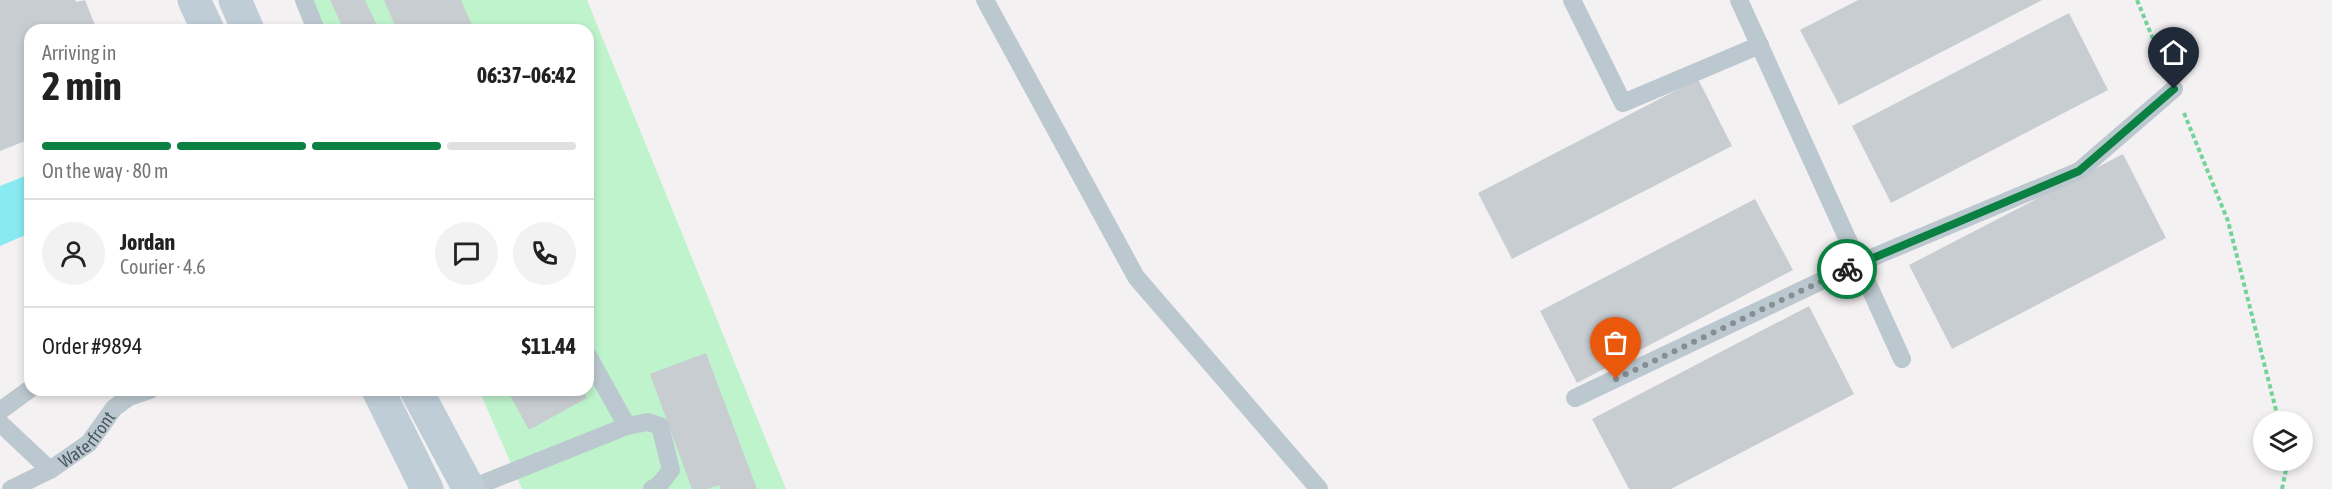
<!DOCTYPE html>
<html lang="en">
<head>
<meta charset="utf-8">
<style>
  :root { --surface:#fff; --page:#f2f2f2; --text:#222; --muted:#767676; --line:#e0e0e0; --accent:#0b8043 }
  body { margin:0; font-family:"Asap Condensed",sans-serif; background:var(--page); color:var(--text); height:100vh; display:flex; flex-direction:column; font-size:22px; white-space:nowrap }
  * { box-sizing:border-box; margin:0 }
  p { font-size:20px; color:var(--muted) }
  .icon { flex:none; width:33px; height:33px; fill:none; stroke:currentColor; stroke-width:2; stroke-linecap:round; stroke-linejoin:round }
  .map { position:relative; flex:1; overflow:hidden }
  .drawer { position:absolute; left:24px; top:24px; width:570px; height:372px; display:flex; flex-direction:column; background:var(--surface); border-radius:18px; box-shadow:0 3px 9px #0003 }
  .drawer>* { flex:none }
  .fabs { position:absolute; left:2253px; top:411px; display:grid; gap:12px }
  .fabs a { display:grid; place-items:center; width:60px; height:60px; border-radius:50%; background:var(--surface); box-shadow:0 3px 9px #0003; font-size:30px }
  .pin { position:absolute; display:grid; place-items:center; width:51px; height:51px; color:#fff; margin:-62px -26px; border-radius:50% 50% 50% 0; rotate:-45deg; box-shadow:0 0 6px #0007 }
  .pin .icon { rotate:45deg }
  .courier { position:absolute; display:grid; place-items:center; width:60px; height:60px; margin:-30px; border:4px solid #0b8043; border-radius:50%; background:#fff; color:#222; box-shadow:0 2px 8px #0007 }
  .overview em { font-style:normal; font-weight:700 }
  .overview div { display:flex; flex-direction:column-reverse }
  .overview { display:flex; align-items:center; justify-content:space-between; height:102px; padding:0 18px }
  h1 { font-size:39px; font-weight:700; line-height:45px }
  .bar { display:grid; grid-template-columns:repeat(4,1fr); gap:9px 6px; align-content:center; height:72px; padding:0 18px }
  .bar i { height:8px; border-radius:4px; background:var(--line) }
  .bar .current { background:var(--accent) }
  .bar p { grid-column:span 4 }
  .line { display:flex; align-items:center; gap:15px; padding:0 18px; border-top:2px solid var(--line) }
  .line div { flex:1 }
  .round { display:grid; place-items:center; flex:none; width:63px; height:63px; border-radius:32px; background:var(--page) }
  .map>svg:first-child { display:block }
  .green { fill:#bef3cc }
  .water { fill:#89eaf2 }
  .building { fill:#c8cdd2 }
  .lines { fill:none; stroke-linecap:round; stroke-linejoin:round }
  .path { stroke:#74d498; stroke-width:4; stroke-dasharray:4.5 3; stroke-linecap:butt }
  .lane { stroke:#bcc8cf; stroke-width:18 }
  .secondary { stroke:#becdd6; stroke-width:33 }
  .done { stroke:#848e94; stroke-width:6; stroke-dasharray:0 10.8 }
  .route { stroke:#0b8043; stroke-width:8 }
  .labels { text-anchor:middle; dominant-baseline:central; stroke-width:6; stroke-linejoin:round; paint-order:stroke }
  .street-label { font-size:18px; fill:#485861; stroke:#fff }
</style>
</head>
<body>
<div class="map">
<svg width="2332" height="489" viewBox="0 0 2332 489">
  <rect width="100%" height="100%" fill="#f4f1f2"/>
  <polygon class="green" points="310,0 587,0 786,489 522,489 479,390 588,390 588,30 323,30"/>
  <polygon class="water" points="30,174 30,233 0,246 0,186"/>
  <g class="building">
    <polygon points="0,0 75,0 76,2 85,0 97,30 30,30 30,139 0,151"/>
    <polygon points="330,0 365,0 379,30 344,30"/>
    <polygon points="384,0 461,0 474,30 397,30"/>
    <polygon points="1858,0 2042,0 1839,105 1800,30"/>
    <polygon points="2069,13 2108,90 1891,203 1852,126"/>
    <polygon points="1698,79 1732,146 1512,259 1478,193"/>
    <polygon points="2123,154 2166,238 1952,349 1909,265"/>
    <polygon points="1755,199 1793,270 1577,383 1540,311"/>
    <polygon points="1809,306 1854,394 1671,489 1629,489 1592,419"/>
    <polygon points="706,353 757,489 721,489 719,485 708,489 692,489 650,374"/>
    <polygon points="507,390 582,390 587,398 529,430"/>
  </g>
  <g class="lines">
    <g class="path">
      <polyline points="2137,0 2165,68"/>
      <polyline points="2184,113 2228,221 2279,422"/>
      <polyline points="2282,489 2288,460"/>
    </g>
    <g class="lane">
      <polyline points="304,0 316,30"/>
      <polyline points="985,0 1136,277 1319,489"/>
      <polyline points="1572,0 1623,103 1760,45"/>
      <polyline points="1739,0 1902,359"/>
      <polyline points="1575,398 1859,263 2079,171 2174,89"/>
      <polyline points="0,411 30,389"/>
      <path id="s1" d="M0,423L50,470L89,443L114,408L129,397L150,390"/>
      <polyline points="627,426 648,422 660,426 671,470 659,485 652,489"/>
      <polyline points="11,489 50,470"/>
      <polyline points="469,489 627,426 588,356"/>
    </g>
    <g class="secondary">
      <polyline points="194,0 208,30"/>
      <polyline points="235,0 248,30"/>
      <polyline points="378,390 427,489"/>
      <polyline points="416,390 469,489"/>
    </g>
  </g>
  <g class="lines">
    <polyline class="done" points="1616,379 1847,269"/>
    <polyline class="route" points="1847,269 2079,171 2174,89"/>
  </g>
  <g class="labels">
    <g class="street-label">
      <text stroke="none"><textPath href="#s1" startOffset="117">Waterfront</textPath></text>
    </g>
  </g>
</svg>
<div class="fabs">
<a><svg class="icon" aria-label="layers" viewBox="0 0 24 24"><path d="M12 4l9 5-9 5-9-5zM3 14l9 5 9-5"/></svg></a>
</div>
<div class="pin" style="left:1616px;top:379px;background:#ea580c"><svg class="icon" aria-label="bag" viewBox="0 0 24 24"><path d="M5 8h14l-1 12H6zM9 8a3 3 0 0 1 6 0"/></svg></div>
<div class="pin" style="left:2174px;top:89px;background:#1f2937"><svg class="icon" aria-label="home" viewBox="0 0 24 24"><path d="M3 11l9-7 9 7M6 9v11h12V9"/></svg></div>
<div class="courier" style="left:1847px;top:269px"><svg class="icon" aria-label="bike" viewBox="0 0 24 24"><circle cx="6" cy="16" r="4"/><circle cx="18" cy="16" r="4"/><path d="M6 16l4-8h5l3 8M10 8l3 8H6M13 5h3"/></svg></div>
<section class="drawer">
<div class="overview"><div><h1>2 min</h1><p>Arriving in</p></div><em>06:37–06:42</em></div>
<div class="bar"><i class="current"></i><i class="current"></i><i class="current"></i><i></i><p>On the way · 80 m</p></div>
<div class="line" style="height:108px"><a class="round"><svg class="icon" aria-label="person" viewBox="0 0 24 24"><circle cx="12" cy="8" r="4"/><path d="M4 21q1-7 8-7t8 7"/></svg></a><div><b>Jordan</b><p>Courier · 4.6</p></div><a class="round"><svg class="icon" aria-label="chat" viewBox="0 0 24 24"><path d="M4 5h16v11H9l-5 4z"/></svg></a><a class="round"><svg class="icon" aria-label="phone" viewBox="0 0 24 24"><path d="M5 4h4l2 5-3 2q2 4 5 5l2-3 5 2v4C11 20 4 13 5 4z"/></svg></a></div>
<div class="line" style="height:78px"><div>Order #9894</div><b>$11.44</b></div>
</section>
</div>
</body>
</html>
